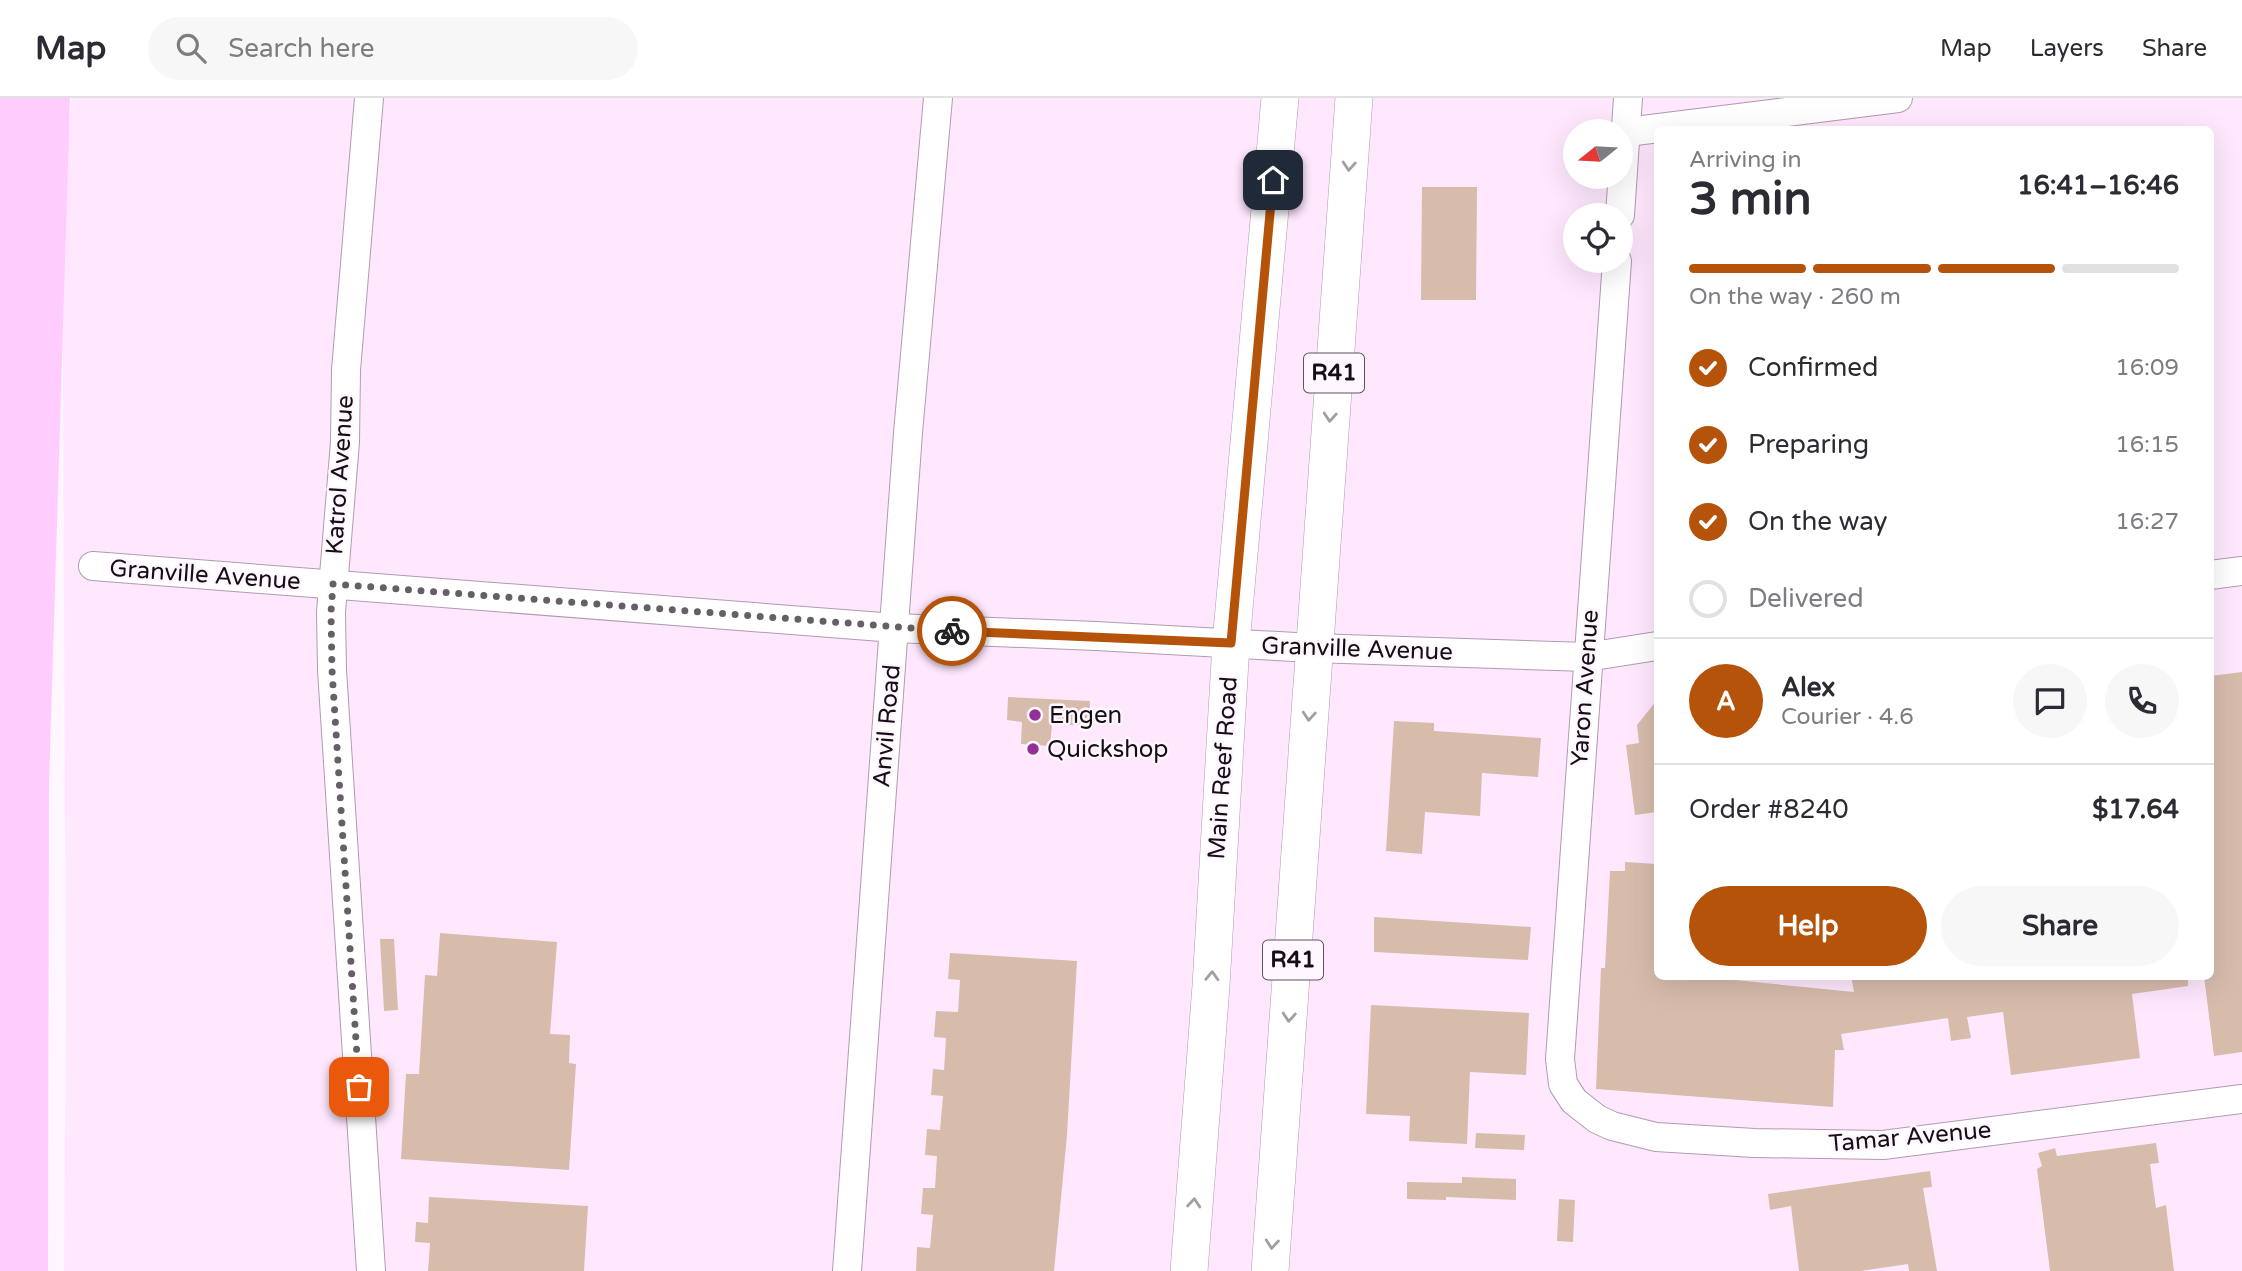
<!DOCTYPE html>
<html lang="en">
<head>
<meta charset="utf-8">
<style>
  :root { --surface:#fff; --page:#f7f7f7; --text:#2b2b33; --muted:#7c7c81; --line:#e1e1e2; --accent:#b45309 }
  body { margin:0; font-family:"Varela Round",sans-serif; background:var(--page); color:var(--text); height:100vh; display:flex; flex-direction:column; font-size:26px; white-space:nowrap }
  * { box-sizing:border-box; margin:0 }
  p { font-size:23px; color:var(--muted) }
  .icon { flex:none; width:38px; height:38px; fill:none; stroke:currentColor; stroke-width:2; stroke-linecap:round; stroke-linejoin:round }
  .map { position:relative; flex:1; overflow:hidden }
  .side { position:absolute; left:1654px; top:28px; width:560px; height:854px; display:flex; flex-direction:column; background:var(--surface); border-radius:10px; box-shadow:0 7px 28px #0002 }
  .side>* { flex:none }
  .needle { width:46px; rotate:252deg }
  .controls { position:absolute; left:1563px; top:21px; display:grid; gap:14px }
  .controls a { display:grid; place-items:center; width:70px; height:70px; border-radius:50%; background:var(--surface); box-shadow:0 7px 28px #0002; font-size:35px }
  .pin { position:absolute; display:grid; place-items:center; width:60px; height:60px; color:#fff; margin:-30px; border-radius:14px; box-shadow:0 4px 10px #0006 }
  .courier { position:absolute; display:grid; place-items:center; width:70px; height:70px; margin:-35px; border:5px solid #b45309; border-radius:50%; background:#fff; color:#222; box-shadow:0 2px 9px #0007 }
  .head em { font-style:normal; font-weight:700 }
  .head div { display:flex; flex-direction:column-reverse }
  .head { display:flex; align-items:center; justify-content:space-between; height:119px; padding:0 35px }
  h1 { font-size:46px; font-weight:700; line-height:52px }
  .bar { display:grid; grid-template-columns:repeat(4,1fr); gap:10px 7px; align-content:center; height:84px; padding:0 35px }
  .bar i { height:9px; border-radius:5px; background:var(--line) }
  .bar .current { background:var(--accent) }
  .bar p { grid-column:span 4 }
  .line { display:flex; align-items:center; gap:18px; padding:0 35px; border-top:2px solid var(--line) }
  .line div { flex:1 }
  .round { display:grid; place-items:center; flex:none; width:74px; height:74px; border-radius:37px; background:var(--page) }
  ol { padding:0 35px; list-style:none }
  li { display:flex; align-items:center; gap:21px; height:77px }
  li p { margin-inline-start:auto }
  li .icon { padding:7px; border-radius:50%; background:var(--accent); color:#fff; stroke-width:4 }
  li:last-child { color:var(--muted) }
  li i { width:38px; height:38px; border:4px solid var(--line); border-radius:50% }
  .action { display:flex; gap:14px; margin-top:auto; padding:14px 35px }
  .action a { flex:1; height:80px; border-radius:42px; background:var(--accent); color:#fff; font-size:28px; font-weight:700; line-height:80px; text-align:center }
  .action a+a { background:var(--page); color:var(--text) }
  header { display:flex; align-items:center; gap:42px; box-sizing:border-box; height:98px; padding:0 35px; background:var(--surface); border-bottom:2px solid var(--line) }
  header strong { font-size:33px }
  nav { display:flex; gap:38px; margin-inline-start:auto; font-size:24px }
  .search { width:490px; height:63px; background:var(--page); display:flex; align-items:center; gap:18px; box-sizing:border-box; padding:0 24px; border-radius:38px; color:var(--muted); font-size:26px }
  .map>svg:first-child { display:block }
  .built { fill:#ffe8fe; fill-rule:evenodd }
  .green { fill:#fecdfe }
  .building { fill:#d7bcac }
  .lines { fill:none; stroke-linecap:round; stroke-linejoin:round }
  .minor-casing { stroke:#b09bb0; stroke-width:30 }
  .major-casing { stroke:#b09bb0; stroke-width:38 }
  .minor { stroke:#fff; stroke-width:28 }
  .major { stroke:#fff; stroke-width:37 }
  .oneway { stroke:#a19fa1 }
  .done { stroke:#675f67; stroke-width:7; stroke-dasharray:0 12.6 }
  .route { stroke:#b45309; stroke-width:9 }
  .poi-dot { fill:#932f96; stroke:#fff6ff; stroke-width:2.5 }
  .labels { text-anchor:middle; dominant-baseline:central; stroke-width:5; stroke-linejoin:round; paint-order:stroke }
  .shield { fill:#fff6ff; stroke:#5b545b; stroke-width:2 }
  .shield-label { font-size:23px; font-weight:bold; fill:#150e15 }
  .street-label { font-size:24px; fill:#150e15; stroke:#fff6ff }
  .poi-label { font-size:24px; fill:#150e15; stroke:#fff6ff; text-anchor:start }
</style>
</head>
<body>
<header>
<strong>Map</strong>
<div class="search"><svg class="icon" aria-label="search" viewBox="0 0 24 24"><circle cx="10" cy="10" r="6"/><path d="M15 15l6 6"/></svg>Search here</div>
<nav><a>Map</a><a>Layers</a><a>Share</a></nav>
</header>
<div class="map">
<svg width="2242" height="1173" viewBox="0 0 2242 1173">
  <rect width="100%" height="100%" fill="#fff6ff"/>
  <path class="built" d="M72,0H2242V1173H64L66,911L62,93ZM1657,32H2210V878H1657ZM1575,33H1620V79H1575ZM1575,117H1620V163H1575Z"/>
  <polygon class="green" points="0,0 70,0 49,686 48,1173 0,1173"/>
  <g class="building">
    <polygon points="1422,89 1477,89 1476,202 1421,202"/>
    <polygon points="2242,574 2242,954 2214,958 2204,878 2210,878 2210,578"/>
    <polygon points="1008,599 1090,603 1089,628 1052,626 1050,648 1021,646 1022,624 1007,622"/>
    <polygon points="1657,602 1657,714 1635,717 1626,647 1639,645 1637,627"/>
    <polygon points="1394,623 1434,625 1434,633 1541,640 1538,679 1482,675 1480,718 1425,714 1422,756 1386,753"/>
    <polygon points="1625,764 1657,766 1657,878 1694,878 1854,894 1851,878 2188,878 2188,888 2132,896 2140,960 2011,977 2003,914 1967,919 1971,940 1951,943 1948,920 1841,936 1844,952 1835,952 1833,1009 1596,991 1601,870 1605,870 1610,773 1625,773"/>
    <polygon points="1374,819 1531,829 1528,862 1374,854"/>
    <polygon points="440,835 557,844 550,936 570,937 569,965 576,966 569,1072 401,1061 406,976 419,976 425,877 437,878"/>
    <polygon points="380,841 394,841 398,912 384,913"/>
    <polygon points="950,855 1077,863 1067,1037 1054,1173 916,1173 917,1149 930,1150 933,1117 921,1116 923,1090 935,1090 937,1058 925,1057 927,1031 940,1032 943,998 931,997 933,971 944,972 946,940 934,939 936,913 958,914 960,882 948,881"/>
    <polygon points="1371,907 1529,915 1526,977 1470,974 1467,1046 1409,1043 1410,1018 1366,1016"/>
    <polygon points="1476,1035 1525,1037 1524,1052 1475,1050"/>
    <polygon points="2156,1045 2159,1065 2150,1066 2156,1110 2166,1107 2174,1173 2050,1173 2037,1071 2042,1068 2038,1055 2055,1050 2057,1058"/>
    <polygon points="1930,1073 1932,1089 1923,1090 1937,1173 1909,1173 1908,1166 1860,1173 1799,1173 1791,1108 1770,1112 1768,1096"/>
    <polygon points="1462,1079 1516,1081 1516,1102 1446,1099 1446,1102 1407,1101 1407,1084 1462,1085"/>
    <polygon points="429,1099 588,1108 584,1173 428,1173 430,1145 415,1144 416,1124 428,1125"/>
    <polygon points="1559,1101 1575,1102 1573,1144 1557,1143"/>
  </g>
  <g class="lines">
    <g class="minor-casing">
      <g id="minor">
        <polyline points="369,0 346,272 345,344 331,514 332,572 371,1173"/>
        <polyline points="1627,34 1898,0"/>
        <polyline points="1620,117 1628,0"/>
        <polyline points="1617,163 1560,961 1563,986 1574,1003 1597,1021 1612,1028 1656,1039 1754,1045 1883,1047 2242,1001"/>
        <polyline points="93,468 895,530 1096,538 1313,550 1587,559 1657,548"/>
        <polyline points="2210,477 2242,473"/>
        <polyline points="847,1173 908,335 938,0"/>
      </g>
    </g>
    <g class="major-casing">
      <g id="major">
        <polyline points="1189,1173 1211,888 1231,545 1280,0"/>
        <polyline points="1270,1173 1354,0"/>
      </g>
    </g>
    <use href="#minor" class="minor"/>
    <use href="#major" class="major"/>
  </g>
  <defs><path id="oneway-chevron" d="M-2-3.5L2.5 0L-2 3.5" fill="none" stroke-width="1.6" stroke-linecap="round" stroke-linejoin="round" transform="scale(1.75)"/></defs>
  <g class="oneway">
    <use href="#oneway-chevron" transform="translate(1349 68) rotate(94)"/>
    <use href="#oneway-chevron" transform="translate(1330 319) rotate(94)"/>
    <use href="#oneway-chevron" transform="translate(1309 618) rotate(94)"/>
    <use href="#oneway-chevron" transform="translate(1212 878) rotate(-88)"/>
    <use href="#oneway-chevron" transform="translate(1289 919) rotate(94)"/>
    <use href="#oneway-chevron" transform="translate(1194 1105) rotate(-85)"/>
    <use href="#oneway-chevron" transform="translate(1272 1146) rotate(95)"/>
  </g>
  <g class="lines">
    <polyline class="done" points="359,989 332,572 331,514 333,486 952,533"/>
    <polyline class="route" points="952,533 1231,545 1273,82"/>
  </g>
  <g class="poi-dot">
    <circle cx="1035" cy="617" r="7"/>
    <circle cx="1033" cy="651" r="7"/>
  </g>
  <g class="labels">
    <g class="shield">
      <rect x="1304" y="255.5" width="60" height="39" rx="5"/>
      <rect x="1263" y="842.5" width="60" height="39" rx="5"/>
    </g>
    <g class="shield-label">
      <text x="1334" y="275">R41</text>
      <text x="1293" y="862">R41</text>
    </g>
    <g class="street-label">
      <text transform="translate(340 377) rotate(-86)">Katrol Avenue</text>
      <text transform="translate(205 477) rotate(4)">Granville Avenue</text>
      <text transform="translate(1357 551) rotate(2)">Granville Avenue</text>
      <text transform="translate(1585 590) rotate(-86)">Yaron Avenue</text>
      <text transform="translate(887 628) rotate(-85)">Anvil Road</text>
      <text transform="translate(1223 670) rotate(-86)">Main Reef Road</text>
      <text transform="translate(1910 1039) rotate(-5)">Tamar Avenue</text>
    </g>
    <g class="poi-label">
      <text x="1049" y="617">Engen</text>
      <text x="1047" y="651">Quickshop</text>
    </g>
  </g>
</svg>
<div class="controls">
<a><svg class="needle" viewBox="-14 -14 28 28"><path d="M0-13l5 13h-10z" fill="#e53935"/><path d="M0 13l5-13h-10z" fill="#7c7c81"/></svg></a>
<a><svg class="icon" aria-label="locate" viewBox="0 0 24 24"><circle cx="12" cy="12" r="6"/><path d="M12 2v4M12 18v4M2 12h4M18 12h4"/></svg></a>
</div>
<div class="pin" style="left:359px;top:989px;background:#ea580c"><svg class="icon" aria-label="bag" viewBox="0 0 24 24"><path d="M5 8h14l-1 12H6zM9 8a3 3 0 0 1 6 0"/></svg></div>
<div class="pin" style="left:1273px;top:82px;background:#1f2937"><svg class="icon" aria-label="home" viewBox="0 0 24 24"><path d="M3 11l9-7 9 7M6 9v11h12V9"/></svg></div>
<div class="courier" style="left:952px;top:533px"><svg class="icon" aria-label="bike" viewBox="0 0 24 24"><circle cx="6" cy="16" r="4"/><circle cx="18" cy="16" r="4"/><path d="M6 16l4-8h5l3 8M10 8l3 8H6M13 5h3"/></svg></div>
<section class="side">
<div class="head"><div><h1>3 min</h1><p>Arriving in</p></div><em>16:41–16:46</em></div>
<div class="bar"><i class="current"></i><i class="current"></i><i class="current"></i><i></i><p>On the way · 260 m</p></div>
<ol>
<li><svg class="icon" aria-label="check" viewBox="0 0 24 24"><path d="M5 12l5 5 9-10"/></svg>Confirmed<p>16:09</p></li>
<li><svg class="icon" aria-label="check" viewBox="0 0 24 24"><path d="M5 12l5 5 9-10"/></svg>Preparing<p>16:15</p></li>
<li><svg class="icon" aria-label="check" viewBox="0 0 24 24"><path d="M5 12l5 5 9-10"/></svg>On the way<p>16:27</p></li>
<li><i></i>Delivered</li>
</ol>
<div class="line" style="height:126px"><b class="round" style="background:var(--accent);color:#fff">A</b><div><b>Alex</b><p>Courier · 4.6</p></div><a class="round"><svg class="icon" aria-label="chat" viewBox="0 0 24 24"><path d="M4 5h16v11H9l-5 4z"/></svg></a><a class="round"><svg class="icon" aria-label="phone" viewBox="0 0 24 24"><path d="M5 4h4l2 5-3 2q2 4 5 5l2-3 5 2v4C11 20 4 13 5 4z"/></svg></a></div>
<div class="line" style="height:91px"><div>Order #8240</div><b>$17.64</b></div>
<div class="action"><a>Help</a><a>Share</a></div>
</section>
</div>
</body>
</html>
